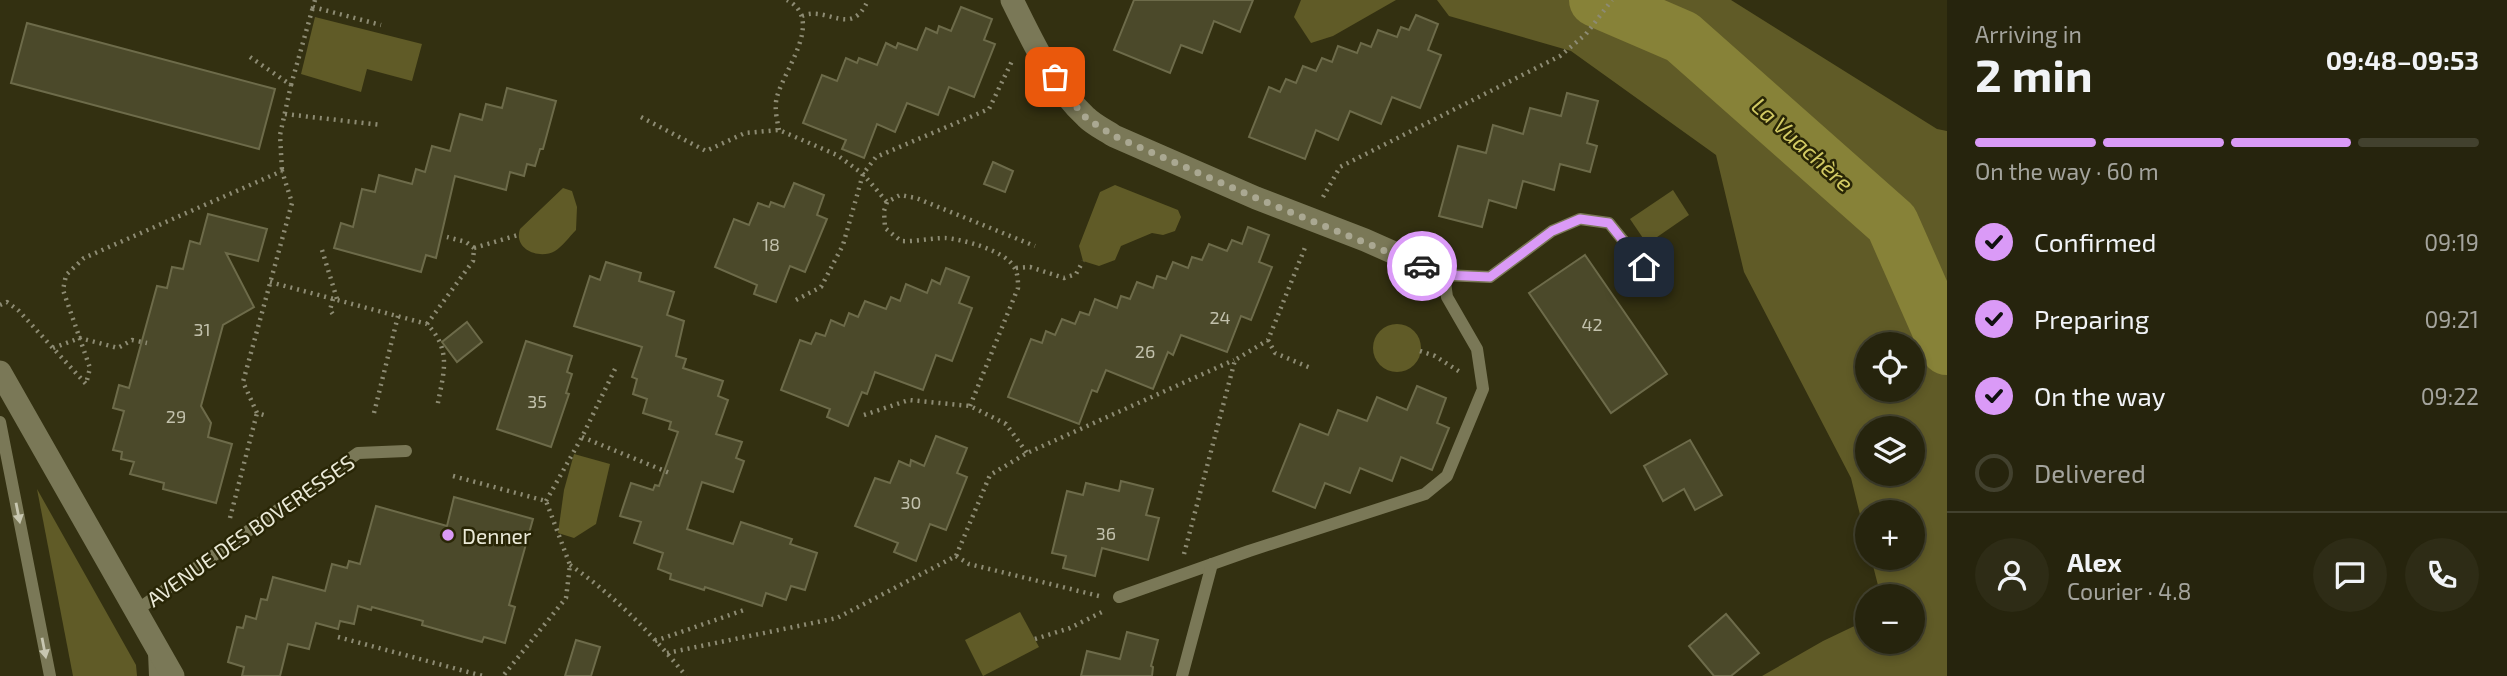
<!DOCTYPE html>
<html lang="en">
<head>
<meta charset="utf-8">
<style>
  :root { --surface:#26240d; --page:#2e2c16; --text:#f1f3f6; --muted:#a4a49d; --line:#42412e; --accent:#da9af7 }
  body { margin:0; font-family:"Exo 2",sans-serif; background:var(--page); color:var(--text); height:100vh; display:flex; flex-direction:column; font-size:26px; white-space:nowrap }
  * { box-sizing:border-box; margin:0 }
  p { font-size:23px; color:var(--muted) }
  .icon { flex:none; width:38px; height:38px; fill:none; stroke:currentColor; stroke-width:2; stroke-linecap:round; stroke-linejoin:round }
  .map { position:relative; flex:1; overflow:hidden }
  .side { display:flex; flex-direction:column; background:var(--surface); width:560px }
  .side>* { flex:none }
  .fabs { position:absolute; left:1855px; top:332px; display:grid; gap:14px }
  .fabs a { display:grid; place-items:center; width:70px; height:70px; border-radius:50%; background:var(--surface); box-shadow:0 4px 10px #0003,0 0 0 2px var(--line); font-size:35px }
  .pin { position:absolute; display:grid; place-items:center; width:60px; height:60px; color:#fff; margin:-30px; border-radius:14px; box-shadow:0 4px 10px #0006 }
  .courier { position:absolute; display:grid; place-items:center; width:70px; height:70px; margin:-35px; border:5px solid #da9af7; border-radius:50%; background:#fff; color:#222; box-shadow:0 2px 9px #0007 }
  .head em { font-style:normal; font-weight:700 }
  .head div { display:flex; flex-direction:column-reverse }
  .head { display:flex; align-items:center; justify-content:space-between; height:119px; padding:0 28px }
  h1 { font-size:46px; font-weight:700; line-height:52px }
  .bar { display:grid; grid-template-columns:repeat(4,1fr); gap:10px 7px; align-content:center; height:84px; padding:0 28px }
  .bar i { height:9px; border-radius:5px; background:var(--line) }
  .bar .selected { background:var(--accent) }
  .bar p { grid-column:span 4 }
  .line { display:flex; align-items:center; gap:18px; padding:0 28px; border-top:2px solid var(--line) }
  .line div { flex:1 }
  .round { display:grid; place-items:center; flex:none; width:74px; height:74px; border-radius:37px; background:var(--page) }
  ol { padding:0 28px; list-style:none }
  li { display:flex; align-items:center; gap:21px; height:77px }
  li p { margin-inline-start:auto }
  li .icon { padding:7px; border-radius:50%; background:var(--accent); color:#111; stroke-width:4 }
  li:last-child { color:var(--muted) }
  li i { width:38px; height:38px; border:4px solid var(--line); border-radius:50% }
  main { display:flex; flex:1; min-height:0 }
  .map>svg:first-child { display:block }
  .green { fill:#605b27; fill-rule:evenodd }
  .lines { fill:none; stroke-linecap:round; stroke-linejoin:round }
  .river { stroke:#878238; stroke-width:54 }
  .building { fill:#4b492a; stroke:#6d6b4a; stroke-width:2 }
  .path { stroke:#8d8b73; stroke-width:4.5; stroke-dasharray:2 5; stroke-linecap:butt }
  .lane { stroke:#7a7857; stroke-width:12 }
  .street { stroke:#7a7857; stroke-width:23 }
  .oneway { fill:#c8c7b1 }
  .done { stroke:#aaa892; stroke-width:7; stroke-dasharray:0 12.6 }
  .route { stroke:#da9af7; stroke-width:9 }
  .poi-dot { fill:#da9af7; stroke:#292606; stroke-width:2.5 }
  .labels { text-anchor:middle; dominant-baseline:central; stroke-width:5; stroke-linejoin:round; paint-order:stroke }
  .number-label { font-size:18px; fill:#c2c1ac }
  .street-label { font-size:21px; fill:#eae9d7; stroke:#292606 }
  .poi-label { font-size:21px; fill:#eae9d7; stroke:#292606; text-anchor:start }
  .water-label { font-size:23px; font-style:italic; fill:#d2ca63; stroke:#292606 }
</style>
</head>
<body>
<main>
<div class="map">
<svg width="1947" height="676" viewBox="0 0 1947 676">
  <rect width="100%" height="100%" fill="#333011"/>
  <g class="green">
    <polygon points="1301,0 1396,0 1333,36 1311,43 1294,17"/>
    <path d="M1437,0H1731L1937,129L1947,131V676H1762L1823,641L1867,620V642H1913V597H1881L1871,558H1913V513H1867V543L1851,478L1744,272L1716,155L1571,51L1449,16ZM1867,345H1913V390H1867ZM1867,429H1913V474H1867Z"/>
    <polygon points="315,17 422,44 412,81 367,69 361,92 301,74"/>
    <polygon points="1115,185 1178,210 1181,217 1175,231 1163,235 1152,233 1121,246 1115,260 1099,266 1083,261 1079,246 1100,192"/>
    <path d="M563,188L572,191L577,207L576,230C569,237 563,246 555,251C539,260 513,249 520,229Z"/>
    <polygon points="1673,190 1689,215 1647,244 1630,219"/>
    <circle cx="1397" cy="348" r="24"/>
    <polygon points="574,454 610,464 596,524 574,538 558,533 564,490"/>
    <polygon points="37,489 136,665 137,676 73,676"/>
    <polygon points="1020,612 1039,647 983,676 965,640"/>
  </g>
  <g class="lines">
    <polyline class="river" points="1596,0 1682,37 1892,223 1947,348"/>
  </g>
  <g class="building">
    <polygon points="1134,0 1253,0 1240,32 1214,21 1202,53 1181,45 1170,73 1114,50"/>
    <polygon points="961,7 992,19 984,40 995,44 974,97 949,87 938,115 907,103 895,132 877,124 864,158 842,149 846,140 803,123 822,75 837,81 846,58 857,63 859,58 877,65 886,43 896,48 898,43 917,50 926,28 937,33 939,26 951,31"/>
    <polygon points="1416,15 1438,24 1428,50 1441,55 1420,108 1392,97 1381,124 1350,111 1338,140 1316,130 1305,159 1249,137 1269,87 1280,92 1286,79 1296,83 1303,66 1316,71 1322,58 1332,62 1338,46 1357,53 1361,43 1371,47 1378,30 1397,37 1401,27 1409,30"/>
    <polygon points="27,23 275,89 259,149 11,83"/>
    <polygon points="507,88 556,101 543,149 540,149 535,166 527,164 524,176 510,172 506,190 455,176 436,258 426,255 421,272 334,248 341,223 353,227 362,189 375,192 379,175 412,184 416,169 425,172 432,146 450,151 460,114 482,120 486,104 502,108"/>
    <polygon points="1567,93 1598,101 1587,143 1597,146 1590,172 1560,164 1554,190 1523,181 1516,208 1489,200 1482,227 1439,216 1458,146 1486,153 1493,125 1523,134 1530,108 1561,116"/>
    <polygon points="993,162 1013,171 1005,192 984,184"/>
    <polygon points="794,183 824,195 817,215 827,219 805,272 790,266 776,302 754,294 757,285 715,267 734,219 749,225 758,203 769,207 771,202 784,207"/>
    <polygon points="208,214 267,229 258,261 226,253 254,307 223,325 201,406 211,423 208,437 232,444 216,503 163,489 164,483 130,474 134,462 121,459 122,452 113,450 124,411 113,408 119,385 129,388 157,286 167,288 172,267 183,269 190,241 200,244"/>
    <polygon points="1248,227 1269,235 1259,262 1272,267 1251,320 1241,316 1227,352 1181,335 1173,355 1168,352 1153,389 1106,370 1097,392 1092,390 1079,424 1008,397 1031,339 1042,343 1046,331 1055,335 1062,319 1075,324 1080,312 1089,315 1095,299 1117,308 1121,296 1130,299 1137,282 1153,288 1157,276 1166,279 1173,262 1188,268 1192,257 1202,260 1209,244 1227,251 1232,240 1242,244"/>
    <polygon points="1585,255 1667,374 1611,413 1529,293"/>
    <polygon points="606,262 641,273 639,281 674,292 667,315 684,321 676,356 686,359 683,368 723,381 718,396 728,400 716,434 742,442 736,458 744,461 733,492 702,482 687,529 733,544 741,522 792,539 790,544 817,553 805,590 791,586 786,600 766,593 762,606 705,587 704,590 670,579 671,574 658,569 663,553 634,543 641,522 620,516 631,483 653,490 655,485 659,486 678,432 669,429 671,422 643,413 647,399 633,394 637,379 632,377 642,347 574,326 590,276 600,280"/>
    <polygon points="946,268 969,277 959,303 972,308 952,361 936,355 923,390 875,372 867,394 862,392 848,426 827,417 830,409 781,390 800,340 811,344 816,333 825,336 831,320 844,326 849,313 858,317 865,301 886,309 891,297 900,301 906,284 927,293 932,280 940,284"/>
    <polygon points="467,322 482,342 457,362 442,342"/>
    <polygon points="526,341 572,356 567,372 572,374 566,393 569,394 551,447 497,429"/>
    <polygon points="1417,386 1446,398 1437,423 1449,428 1432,470 1401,457 1392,481 1360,468 1350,493 1325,483 1315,508 1273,491 1300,424 1328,435 1338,410 1367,421 1377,397 1407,410"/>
    <polygon points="936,436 967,448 957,473 967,477 946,530 930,524 916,561 894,552 898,543 855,526 875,478 890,483 899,461 910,466 911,460 924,466"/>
    <polygon points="1690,440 1722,495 1695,510 1684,489 1663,501 1644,466"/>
    <polygon points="1121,481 1153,489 1146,515 1159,518 1148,560 1102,548 1095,576 1063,568 1066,556 1052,553 1067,491 1083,495 1086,483 1119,491"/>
    <polygon points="454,497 533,519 509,605 515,607 505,643 484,637 482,642 422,625 423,621 372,607 371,610 358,606 354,624 340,621 338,629 316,623 309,649 288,644 280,676 242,676 244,667 228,662 237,627 243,628 246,616 256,619 261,599 267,600 273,577 325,591 332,564 347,568 349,561 360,564 376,506 447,526"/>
    <polygon points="1726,614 1759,653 1731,676 1714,676 1689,646"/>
    <polygon points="1127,632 1158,640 1151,666 1153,667 1152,676 1081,676 1087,651 1120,659"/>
    <polygon points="576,640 600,647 591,676 565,676"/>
  </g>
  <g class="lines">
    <g class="path">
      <polyline points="315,0 313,7 381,25"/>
      <path d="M802,16C828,5 851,39 868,0"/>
      <polyline points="250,57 291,85 280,135 282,171"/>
      <polyline points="291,85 313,7"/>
      <polyline points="285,114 381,125"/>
      <polyline points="641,117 706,151 745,133 779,130 837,155 863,174 887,202"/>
      <path d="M779,130C777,120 774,107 777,97C784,69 825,20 787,0"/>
      <polyline points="1323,197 1340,167 1560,56 1586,34 1612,0"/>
      <polyline points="474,248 518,235"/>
      <polyline points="322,250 337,299"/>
      <polyline points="1016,268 1030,267 1064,278 1076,274 1083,261"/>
      <path d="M270,282L427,324C453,351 443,374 437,408"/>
      <polyline points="333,299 330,310 334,316"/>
      <polyline points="796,300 821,287 843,245 863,174 876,157 989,109 1013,59"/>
      <polyline points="0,305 7,302 19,311 86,384 90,368 63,290 66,275 84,258 282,171 292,203 243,382 257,413 264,415"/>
      <polyline points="427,324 473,261 474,248 466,242 447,237"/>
      <polyline points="1268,340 1275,353 1313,369"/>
      <polyline points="53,348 80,338 118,348 132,340 147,343"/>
      <polyline points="1420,351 1435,356 1460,372"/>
      <path d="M970,406L1018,288C1018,281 1018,273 1014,267C1006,251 962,239 945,238C930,238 916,242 901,241L885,228L884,211L887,202L900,195L916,198L1035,246"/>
      <polyline points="374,413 398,316"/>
      <polyline points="864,415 909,400 970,406 1006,424 1027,453"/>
      <polyline points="582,437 672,474"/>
      <polyline points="453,476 546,501 570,565 566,598 503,676"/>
      <polyline points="546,501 582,437 616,367"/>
      <polyline points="230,518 257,413"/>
      <polyline points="1184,554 1235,360 1268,340 1306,245"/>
      <polyline points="956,556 969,564 1099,596"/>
      <path d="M570,565C614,595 652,634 686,676"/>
      <polyline points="338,637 483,676"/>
      <polyline points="1035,639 1070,628 1104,611"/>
      <polyline points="655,641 747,609"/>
      <polyline points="667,653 837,618 956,556 990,475 1027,453 1234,360"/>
    </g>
    <g class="lane">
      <polyline points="0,422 50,676"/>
      <polyline points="1119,597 1249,551 1425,494 1447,476 1483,389 1477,349 1447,297 1444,275 1490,277 1552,231 1580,219 1609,223 1644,266"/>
      <polyline points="137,610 358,453 406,451"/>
      <polyline points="154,652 155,676"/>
      <polyline points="1182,676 1212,564"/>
    </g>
    <g class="street">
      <path d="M1012,0C1032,40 1053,87 1086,117C1094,125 1105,130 1114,136L1256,198L1365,240L1444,275"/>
      <polyline points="0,372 173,676"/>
    </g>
  </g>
  <defs><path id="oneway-solid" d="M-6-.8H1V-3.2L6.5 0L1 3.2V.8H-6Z" transform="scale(1.75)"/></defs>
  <g class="oneway">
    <use href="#oneway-solid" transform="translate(18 513) rotate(79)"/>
    <use href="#oneway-solid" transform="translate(44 648) rotate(79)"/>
  </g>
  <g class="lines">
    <polyline class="done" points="1055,77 1067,96 1087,119 1114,136 1256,198 1422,266"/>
    <polyline class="route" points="1422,266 1444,275 1490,277 1552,231 1580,219 1609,223 1644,267"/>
  </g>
  <circle class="poi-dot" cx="448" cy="535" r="7"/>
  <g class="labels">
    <g class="number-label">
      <text x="771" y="244">18</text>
      <text x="1220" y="317">24</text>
      <text x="1592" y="324">42</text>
      <text x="202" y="329">31</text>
      <text x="1145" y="351">26</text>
      <text x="537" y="401">35</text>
      <text x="176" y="416">29</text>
      <text x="911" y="502">30</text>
      <text x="1106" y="533">36</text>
    </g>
    <g class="street-label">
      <text transform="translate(250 530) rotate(-35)">AVENUE DES BOVERESSES</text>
    </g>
    <g class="poi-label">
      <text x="462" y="535">Denner</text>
    </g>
    <g class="water-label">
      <text transform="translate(1803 144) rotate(42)">La Vuachère</text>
    </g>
  </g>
</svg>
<div class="fabs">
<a><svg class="icon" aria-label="locate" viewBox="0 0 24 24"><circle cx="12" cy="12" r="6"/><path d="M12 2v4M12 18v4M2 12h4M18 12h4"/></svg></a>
<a><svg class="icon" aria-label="layers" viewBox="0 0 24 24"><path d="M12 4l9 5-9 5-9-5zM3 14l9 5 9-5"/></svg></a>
<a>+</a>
<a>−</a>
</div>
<div class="pin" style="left:1055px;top:77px;background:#ea580c"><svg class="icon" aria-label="bag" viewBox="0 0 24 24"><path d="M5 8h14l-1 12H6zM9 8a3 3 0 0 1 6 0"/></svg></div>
<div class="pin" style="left:1644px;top:267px;background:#1f2937"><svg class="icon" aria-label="home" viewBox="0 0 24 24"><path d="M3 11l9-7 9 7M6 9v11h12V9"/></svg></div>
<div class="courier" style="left:1422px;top:266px"><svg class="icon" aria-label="car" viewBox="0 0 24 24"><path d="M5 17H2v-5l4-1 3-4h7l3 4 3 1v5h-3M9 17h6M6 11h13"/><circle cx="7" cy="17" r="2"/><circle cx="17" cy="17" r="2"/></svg></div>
</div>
<section class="side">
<div class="head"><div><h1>2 min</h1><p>Arriving in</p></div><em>09:48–09:53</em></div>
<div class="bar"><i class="selected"></i><i class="selected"></i><i class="selected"></i><i></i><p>On the way · 60 m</p></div>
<ol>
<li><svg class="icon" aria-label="check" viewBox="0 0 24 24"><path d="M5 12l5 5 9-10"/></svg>Confirmed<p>09:19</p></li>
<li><svg class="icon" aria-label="check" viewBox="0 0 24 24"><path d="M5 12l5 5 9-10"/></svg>Preparing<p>09:21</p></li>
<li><svg class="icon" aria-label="check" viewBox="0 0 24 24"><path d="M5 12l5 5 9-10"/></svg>On the way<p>09:22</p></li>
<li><i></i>Delivered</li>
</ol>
<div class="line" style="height:126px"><a class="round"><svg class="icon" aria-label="person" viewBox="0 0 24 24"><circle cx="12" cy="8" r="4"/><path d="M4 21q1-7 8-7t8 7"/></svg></a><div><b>Alex</b><p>Courier · 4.8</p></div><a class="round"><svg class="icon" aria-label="chat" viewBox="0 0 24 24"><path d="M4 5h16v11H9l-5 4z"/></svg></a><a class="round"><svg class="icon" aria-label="phone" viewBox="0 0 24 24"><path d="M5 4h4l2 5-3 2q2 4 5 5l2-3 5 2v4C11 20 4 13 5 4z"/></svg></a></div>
</section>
</main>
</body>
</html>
